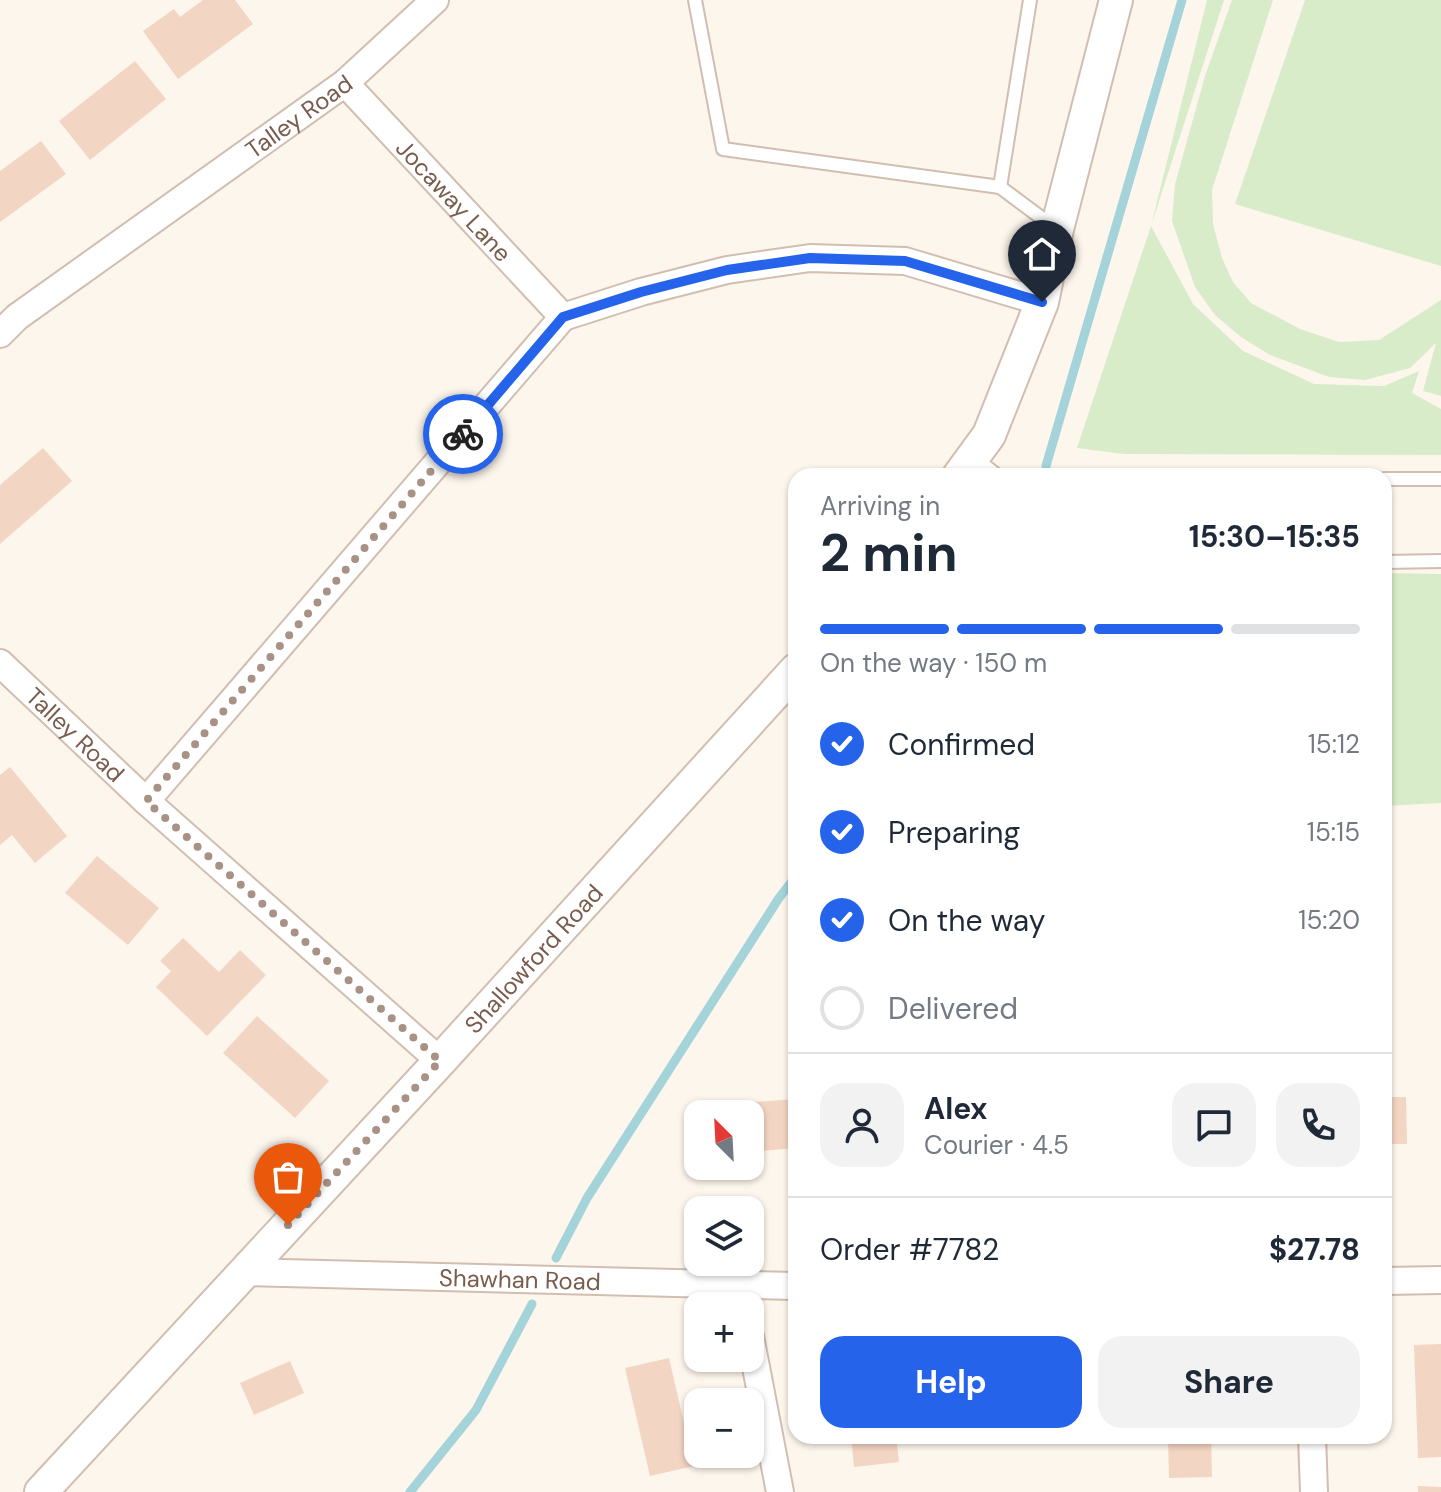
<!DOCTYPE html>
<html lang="en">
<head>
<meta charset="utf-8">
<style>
  :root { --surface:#fff; --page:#f2f2f3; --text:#1f2937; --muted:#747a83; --line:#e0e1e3; --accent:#2563eb }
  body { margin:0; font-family:"DM Sans",sans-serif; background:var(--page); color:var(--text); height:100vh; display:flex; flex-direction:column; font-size:30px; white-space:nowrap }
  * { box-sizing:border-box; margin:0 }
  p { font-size:26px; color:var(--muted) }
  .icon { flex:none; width:44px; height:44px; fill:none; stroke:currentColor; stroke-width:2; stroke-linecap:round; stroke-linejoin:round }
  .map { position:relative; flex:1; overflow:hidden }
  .sheet { position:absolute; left:788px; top:468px; width:604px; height:976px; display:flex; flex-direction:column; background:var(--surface); border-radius:24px; box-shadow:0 2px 6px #0004 }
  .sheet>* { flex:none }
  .needle { width:52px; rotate:336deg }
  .buttons { position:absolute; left:684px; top:1100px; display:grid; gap:16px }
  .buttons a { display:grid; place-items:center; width:80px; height:80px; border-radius:16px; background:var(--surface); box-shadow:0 2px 6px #0004; font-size:40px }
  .pin { position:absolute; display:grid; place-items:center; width:68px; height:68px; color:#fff; margin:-82px -34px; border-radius:50% 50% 50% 0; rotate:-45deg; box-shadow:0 0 8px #0007 }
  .pin .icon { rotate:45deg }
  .courier { position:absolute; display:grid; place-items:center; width:80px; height:80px; margin:-40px; border:6px solid #2563eb; border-radius:50%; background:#fff; color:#222; box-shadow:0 2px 10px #0007 }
  .summary em { font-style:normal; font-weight:700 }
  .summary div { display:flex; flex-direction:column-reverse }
  .summary { display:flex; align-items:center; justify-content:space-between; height:136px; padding:0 32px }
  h1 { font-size:52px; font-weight:700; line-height:60px }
  .bar { display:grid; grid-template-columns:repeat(4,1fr); gap:12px 8px; align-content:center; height:96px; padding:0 32px }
  .bar i { height:10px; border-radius:6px; background:var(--line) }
  .bar .selected { background:var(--accent) }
  .bar p { grid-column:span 4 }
  .line { display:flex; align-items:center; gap:20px; padding:0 32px; border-top:2px solid var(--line) }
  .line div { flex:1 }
  .round { display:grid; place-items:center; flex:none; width:84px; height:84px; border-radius:24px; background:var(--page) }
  ol { padding:0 32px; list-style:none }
  li { display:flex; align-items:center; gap:24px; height:88px }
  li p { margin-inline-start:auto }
  li .icon { padding:8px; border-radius:50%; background:var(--accent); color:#fff; stroke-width:4 }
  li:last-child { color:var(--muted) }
  li i { width:44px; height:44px; border:4px solid var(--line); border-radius:50% }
  .button { display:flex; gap:16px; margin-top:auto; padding:16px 32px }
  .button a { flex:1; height:92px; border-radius:24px; background:var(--accent); color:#fff; font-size:32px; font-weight:700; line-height:92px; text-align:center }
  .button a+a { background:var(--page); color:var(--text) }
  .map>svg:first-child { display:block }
  .green { fill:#d8ecc9 }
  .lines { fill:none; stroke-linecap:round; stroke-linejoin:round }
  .stream { stroke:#a5d3da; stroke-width:9 }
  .building { fill:#f3d5c3 }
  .service-casing { stroke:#d1beb0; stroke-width:16 }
  .minor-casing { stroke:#d1beb0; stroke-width:30 }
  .tertiary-casing { stroke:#d1beb0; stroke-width:36 }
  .service { stroke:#fff; stroke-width:12 }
  .minor { stroke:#fff; stroke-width:26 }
  .tertiary { stroke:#fff; stroke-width:32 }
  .done { stroke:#a89285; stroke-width:8; stroke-dasharray:0 14.4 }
  .route { stroke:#2563eb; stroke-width:10 }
  .labels { text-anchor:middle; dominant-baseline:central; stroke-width:6; stroke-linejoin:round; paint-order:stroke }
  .street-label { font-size:24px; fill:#7a5c4d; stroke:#fffaf3 }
</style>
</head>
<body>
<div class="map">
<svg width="1441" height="1492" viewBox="0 0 1441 1492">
  <rect width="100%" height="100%" fill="#fdf6ec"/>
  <g class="green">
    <polygon points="1207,0 1224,0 1151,226 1193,304 1243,351 1314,384 1384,386 1419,371 1412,393 1441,409 1441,455 1124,454 1077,448 1151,226"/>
    <polygon points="1232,0 1273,0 1212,190 1213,224 1222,258 1233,282 1251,303 1300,329 1339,342 1379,340 1441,300 1441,396 1423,391 1436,343 1410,368 1365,380 1329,377 1270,355 1241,337 1215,315 1195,287 1172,221 1175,184 1205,76"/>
    <polygon points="1305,0 1441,0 1441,266 1235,204"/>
    <polygon points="1384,573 1441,574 1441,803 1384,806"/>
  </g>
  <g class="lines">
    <g class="stream">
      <polyline points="1046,466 1182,0"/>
      <polyline points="556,1258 587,1198 779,898 796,876"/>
      <polyline points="410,1492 476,1410 532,1304"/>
    </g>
  </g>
  <g class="building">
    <polygon points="203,0 235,0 253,24 178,79 143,31 174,9 180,17"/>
    <polygon points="135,61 166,99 90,160 59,121"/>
    <polygon points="41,141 66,174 0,222 0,171"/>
    <polygon points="43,448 72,481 0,544 0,485"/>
    <polygon points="10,767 67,836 35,863 12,835 0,845 0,775"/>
    <polygon points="97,856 159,908 128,945 65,893"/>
    <polygon points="183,938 219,972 240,950 266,975 207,1036 156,987 171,971 160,961"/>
    <polygon points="257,1016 329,1081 295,1118 223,1053"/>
    <polygon points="1384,1097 1406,1097 1407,1144 1384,1144"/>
    <polygon points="796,1099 796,1148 750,1152 750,1114 742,1114 742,1103"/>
    <polygon points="1441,1344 1441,1457 1418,1458 1414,1345"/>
    <polygon points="669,1358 694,1466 650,1476 625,1368"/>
    <polygon points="290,1361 304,1393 254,1415 240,1383"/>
    <polygon points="851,1436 896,1436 899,1462 854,1467"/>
    <polygon points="1047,1436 1074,1436 1074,1438 1047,1440"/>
    <polygon points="1168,1436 1211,1436 1212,1477 1169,1478"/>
    <polygon points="1418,1486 1441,1487 1441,1492 1418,1492"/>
  </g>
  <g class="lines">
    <g class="service-casing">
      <g id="service">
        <polyline points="695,0 723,149 1000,187 1030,0"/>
        <polyline points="1000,187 1055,228"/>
        <polyline points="975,458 998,476"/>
        <polyline points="1384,479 1441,479"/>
        <polyline points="1384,562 1441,561"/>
      </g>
    </g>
    <g class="minor-casing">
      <g id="minor">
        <path id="s1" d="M345,83L563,317"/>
        <path id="s2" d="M0,334L17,317L345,83L435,0"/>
        <path id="s3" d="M0,663L146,801L440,1061"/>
        <polyline points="146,801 563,317 641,292 727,270 810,258 905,261 1042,302"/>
        <path id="s4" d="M244,1272L796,1286"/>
        <polyline points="1384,1281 1441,1280"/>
        <polyline points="750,1336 780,1492"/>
        <polyline points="1312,1436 1314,1492"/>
      </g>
    </g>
    <g class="tertiary-casing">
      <g id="tertiary">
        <polyline points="959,476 989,435 1042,302 1057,229 1116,0"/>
        <path id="s5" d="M41,1492L440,1061L796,670"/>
      </g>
    </g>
    <use href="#service" class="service"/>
    <use href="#minor" class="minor"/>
    <use href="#tertiary" class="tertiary"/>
  </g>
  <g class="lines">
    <polyline class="done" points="288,1225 440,1061 146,801 463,434"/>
    <polyline class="route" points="463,434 563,317 641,292 727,270 810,258 905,261 1042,302"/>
  </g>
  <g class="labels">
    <g class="street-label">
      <text stroke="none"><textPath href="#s2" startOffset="370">Talley Road</textPath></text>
      <text stroke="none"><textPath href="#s1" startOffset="160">Jocaway Lane</textPath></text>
      <text stroke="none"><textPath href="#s3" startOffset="104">Talley Road</textPath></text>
      <text stroke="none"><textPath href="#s5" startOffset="726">Shallowford Road</textPath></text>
      <text stroke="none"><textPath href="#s4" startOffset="276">Shawhan Road</textPath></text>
    </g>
  </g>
</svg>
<div class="buttons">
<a><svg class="needle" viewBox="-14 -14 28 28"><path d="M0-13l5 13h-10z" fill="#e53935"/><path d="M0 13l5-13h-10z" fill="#747a83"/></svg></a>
<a><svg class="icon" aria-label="layers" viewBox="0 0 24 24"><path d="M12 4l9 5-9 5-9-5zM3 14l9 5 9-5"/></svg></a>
<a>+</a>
<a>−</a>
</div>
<div class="pin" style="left:288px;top:1225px;background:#ea580c"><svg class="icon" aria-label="bag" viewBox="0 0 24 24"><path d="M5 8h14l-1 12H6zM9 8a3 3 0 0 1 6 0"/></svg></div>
<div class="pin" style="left:1042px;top:302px;background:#1f2937"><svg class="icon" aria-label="home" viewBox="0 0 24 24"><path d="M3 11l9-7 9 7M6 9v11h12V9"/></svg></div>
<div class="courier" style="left:463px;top:434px"><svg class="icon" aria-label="bike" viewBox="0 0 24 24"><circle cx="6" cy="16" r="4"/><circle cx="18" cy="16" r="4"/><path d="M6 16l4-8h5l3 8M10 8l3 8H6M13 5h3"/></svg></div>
<section class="sheet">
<div class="summary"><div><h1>2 min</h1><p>Arriving in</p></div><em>15:30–15:35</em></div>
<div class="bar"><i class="selected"></i><i class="selected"></i><i class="selected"></i><i></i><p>On the way · 150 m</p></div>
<ol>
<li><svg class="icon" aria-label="check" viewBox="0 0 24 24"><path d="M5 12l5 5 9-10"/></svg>Confirmed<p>15:12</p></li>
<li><svg class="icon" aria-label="check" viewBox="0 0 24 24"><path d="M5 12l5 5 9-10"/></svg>Preparing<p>15:15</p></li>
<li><svg class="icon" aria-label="check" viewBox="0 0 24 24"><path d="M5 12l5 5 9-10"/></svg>On the way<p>15:20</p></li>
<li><i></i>Delivered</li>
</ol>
<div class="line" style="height:144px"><a class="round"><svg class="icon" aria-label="person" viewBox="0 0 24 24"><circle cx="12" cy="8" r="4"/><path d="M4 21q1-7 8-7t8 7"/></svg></a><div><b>Alex</b><p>Courier · 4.5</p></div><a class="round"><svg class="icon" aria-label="chat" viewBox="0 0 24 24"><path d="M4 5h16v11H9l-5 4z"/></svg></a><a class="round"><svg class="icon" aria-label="phone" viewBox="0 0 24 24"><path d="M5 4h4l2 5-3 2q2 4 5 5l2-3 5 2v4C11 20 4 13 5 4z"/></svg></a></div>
<div class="line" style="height:104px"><div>Order #7782</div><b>$27.78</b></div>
<div class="button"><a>Help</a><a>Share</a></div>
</section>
</div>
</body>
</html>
